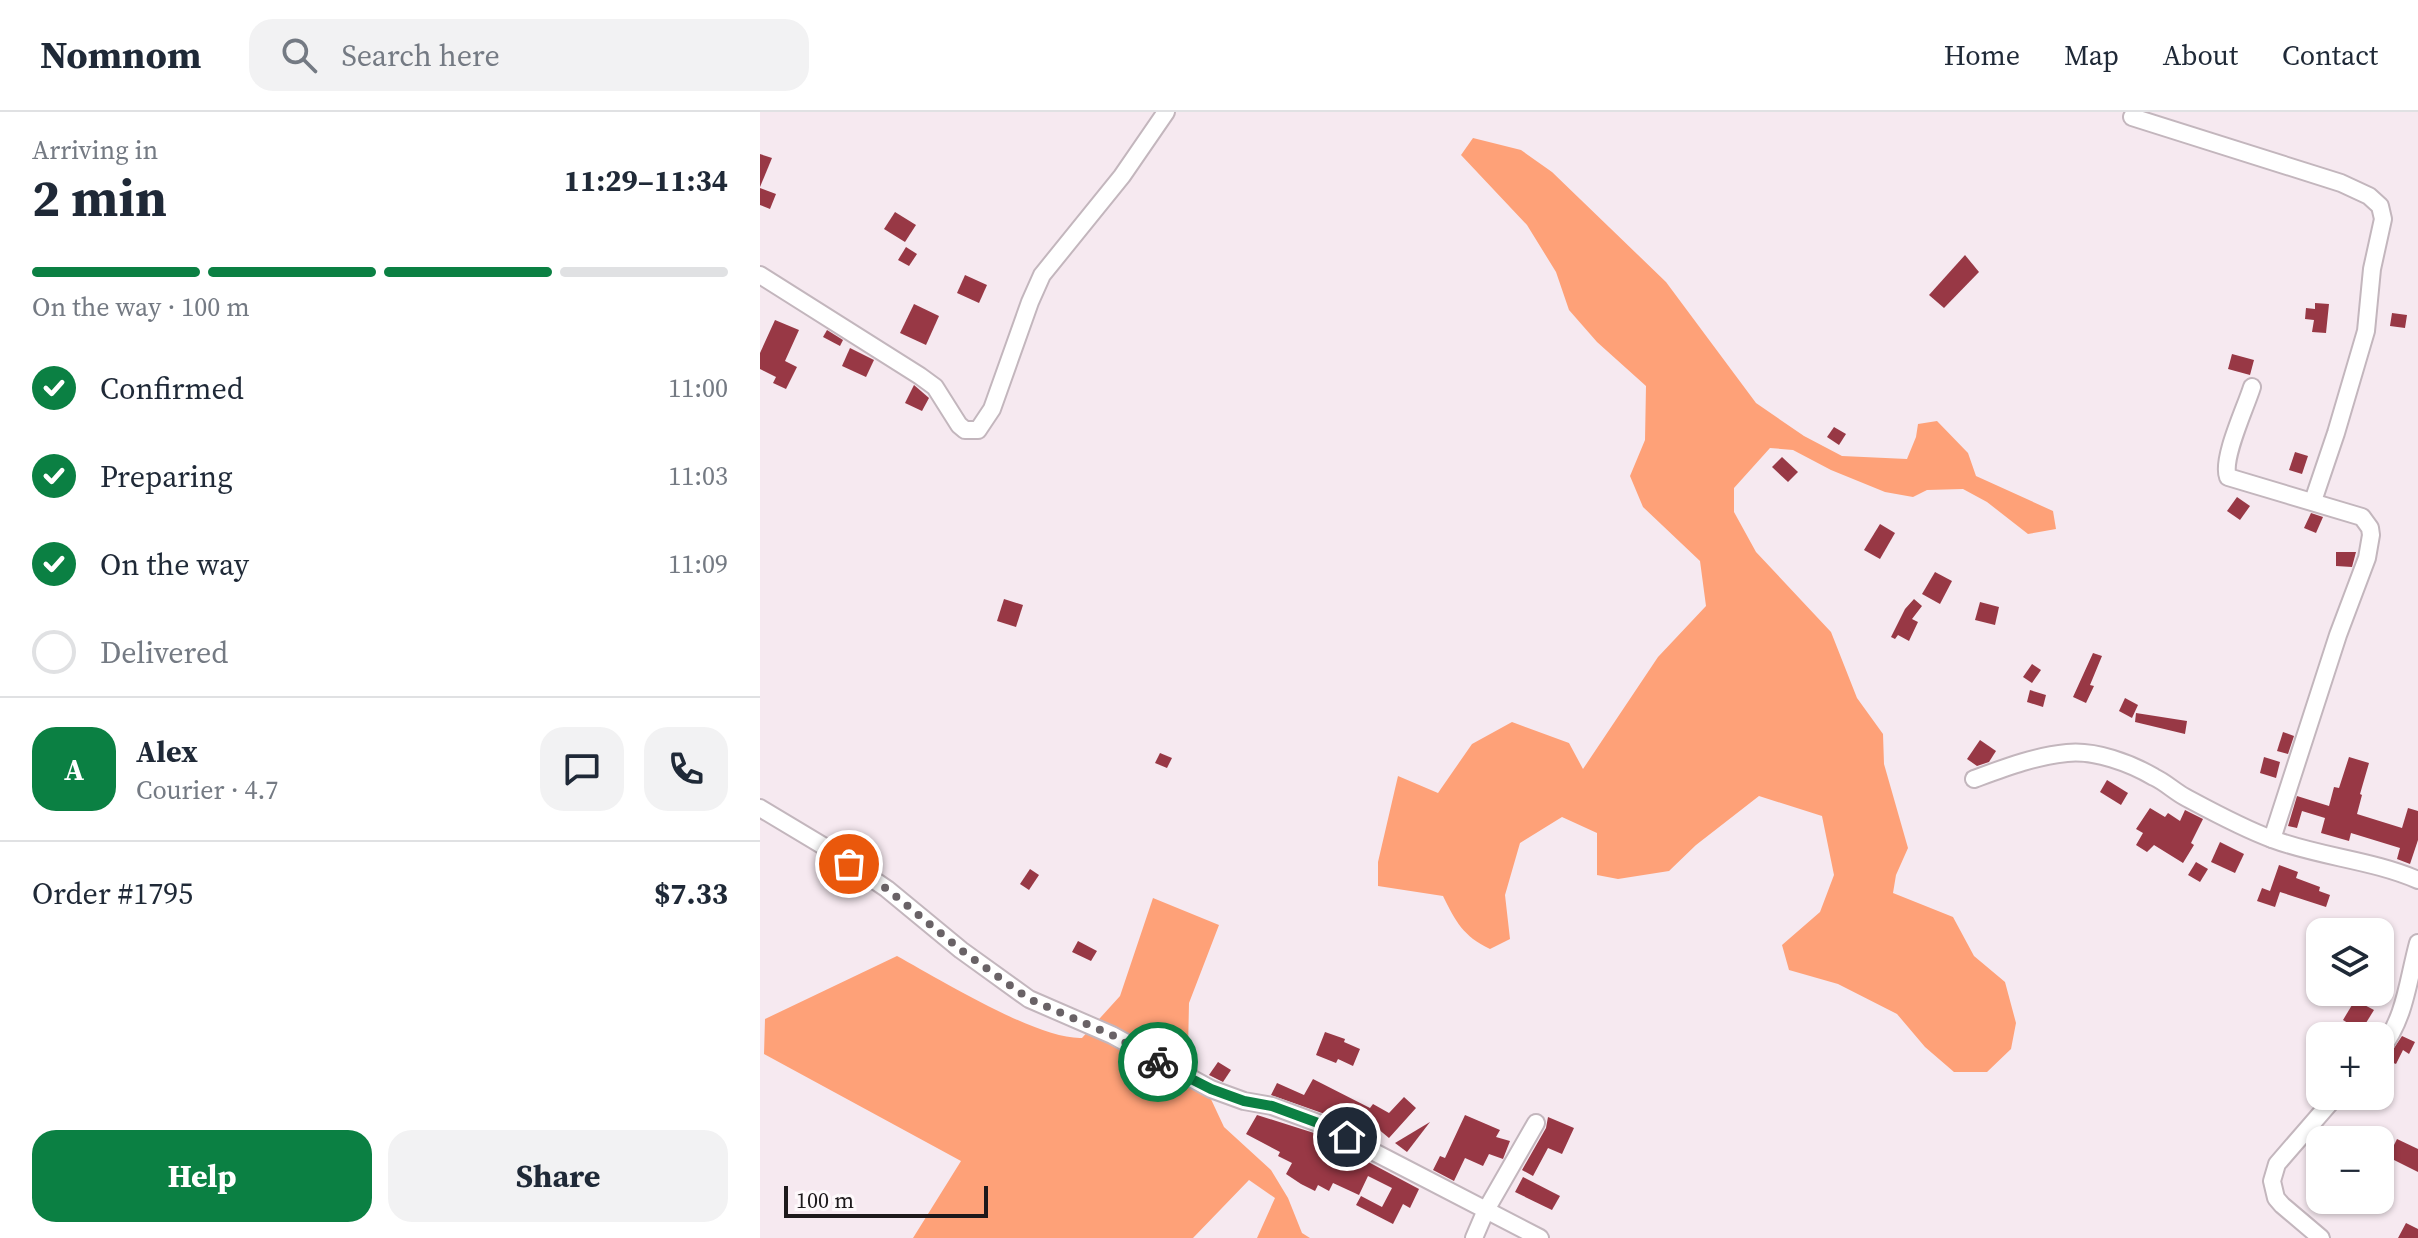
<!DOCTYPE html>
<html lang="en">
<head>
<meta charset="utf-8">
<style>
  :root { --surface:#fff; --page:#f2f2f3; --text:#1f2937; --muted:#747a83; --line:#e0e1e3; --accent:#0b8043 }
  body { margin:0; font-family:"Source Serif 4",serif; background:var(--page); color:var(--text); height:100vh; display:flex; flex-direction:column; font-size:30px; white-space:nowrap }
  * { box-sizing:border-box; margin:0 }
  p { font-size:26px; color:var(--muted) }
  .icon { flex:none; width:44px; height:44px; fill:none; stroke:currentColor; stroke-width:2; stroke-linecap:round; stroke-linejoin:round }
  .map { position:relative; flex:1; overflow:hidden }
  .sheet { display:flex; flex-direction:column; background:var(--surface); width:760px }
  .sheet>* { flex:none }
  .controls { position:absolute; left:1546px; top:806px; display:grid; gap:16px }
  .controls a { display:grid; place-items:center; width:88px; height:88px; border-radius:16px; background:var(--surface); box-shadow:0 2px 6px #0004; font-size:40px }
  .scale { position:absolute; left:24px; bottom:20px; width:204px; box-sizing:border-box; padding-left:8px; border:4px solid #1d191b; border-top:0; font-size:22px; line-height:28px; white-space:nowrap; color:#1d191b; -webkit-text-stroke:6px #fef9fb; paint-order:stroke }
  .pin { position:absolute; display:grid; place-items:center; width:68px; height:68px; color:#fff; margin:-34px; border:4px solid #fff; border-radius:50%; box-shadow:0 2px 8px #0007 }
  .courier { position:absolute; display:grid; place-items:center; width:80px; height:80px; margin:-40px; border:6px solid #0b8043; border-radius:50%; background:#fff; color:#222; box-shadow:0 2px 10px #0007 }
  .headline em { font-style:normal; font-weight:700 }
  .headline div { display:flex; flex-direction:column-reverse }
  .headline { display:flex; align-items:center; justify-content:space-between; height:136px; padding:0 32px }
  h1 { font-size:52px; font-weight:700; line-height:60px }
  .bar { display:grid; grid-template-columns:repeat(4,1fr); gap:12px 8px; align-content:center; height:96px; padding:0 32px }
  .bar i { height:10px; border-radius:6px; background:var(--line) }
  .bar .active { background:var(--accent) }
  .bar p { grid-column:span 4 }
  .line { display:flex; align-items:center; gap:20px; padding:0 32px; border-top:2px solid var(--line) }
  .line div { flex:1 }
  .round { display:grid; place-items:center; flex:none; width:84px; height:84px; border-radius:24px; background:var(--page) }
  ol { padding:0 32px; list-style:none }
  li { display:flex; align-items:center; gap:24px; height:88px }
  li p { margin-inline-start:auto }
  li .icon { padding:8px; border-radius:50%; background:var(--accent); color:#fff; stroke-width:4 }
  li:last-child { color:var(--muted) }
  li i { width:44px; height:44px; border:4px solid var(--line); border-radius:50% }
  .primary-button { display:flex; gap:16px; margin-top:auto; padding:16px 32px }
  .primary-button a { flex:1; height:92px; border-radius:24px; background:var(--accent); color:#fff; font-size:32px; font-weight:700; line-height:92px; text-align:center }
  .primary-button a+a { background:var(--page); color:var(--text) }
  header { display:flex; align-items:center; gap:48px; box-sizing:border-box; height:112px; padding:0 40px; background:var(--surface); border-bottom:2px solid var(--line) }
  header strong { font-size:38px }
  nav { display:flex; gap:44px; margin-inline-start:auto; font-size:28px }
  .search { width:560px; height:72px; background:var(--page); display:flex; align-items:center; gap:20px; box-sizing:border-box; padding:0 28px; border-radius:24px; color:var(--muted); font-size:30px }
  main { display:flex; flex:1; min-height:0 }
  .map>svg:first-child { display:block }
  .green { fill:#fea178 }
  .building { fill:#983845 }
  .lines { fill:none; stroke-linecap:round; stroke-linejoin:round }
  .street-casing { stroke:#c3b6bd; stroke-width:20 }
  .street { stroke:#fff; stroke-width:16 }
  .done { stroke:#696266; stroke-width:8; stroke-dasharray:0 14.4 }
  .route { stroke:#0b8043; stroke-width:10 }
</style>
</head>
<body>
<header>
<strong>Nomnom</strong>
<div class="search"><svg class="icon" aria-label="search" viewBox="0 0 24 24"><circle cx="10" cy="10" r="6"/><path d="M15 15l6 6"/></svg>Search here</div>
<nav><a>Home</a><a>Map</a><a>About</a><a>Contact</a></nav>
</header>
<main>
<section class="sheet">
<div class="headline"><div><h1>2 min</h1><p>Arriving in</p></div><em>11:29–11:34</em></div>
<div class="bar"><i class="active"></i><i class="active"></i><i class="active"></i><i></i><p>On the way · 100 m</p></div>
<ol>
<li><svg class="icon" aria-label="check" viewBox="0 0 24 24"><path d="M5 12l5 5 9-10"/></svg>Confirmed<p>11:00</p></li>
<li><svg class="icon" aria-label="check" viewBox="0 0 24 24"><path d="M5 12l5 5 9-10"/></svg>Preparing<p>11:03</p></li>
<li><svg class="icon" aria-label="check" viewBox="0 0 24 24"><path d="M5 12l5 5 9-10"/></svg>On the way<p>11:09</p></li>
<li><i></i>Delivered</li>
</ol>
<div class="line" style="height:144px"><b class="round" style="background:var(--accent);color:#fff">A</b><div><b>Alex</b><p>Courier · 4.7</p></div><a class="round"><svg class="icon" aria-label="chat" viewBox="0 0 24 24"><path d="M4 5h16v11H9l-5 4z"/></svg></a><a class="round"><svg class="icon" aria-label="phone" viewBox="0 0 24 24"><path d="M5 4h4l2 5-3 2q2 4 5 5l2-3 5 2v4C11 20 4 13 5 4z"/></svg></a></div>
<div class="line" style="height:104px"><div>Order #1795</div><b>$7.33</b></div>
<div class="primary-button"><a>Help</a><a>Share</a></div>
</section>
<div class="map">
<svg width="1658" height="1126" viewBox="0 0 1658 1126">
  <rect width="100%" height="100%" fill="#f6e9f0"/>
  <g class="green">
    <path d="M713,26L761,38L792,60L906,170L996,291L1044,324L1082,344L1147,347L1156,325L1158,312L1177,309L1208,341L1216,364L1293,399L1296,417L1268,422L1227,390L1203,377L1167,378L1153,385L1125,380L1071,358L1033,338L1010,336L974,376V400L996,440L1071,520L1097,586L1123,622L1124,652L1148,736L1136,763L1133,781L1193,805L1214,844L1245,870L1256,911L1251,937L1227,960H1194L1165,935L1137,902L1078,872L1029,858L1022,833L1060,800L1074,763L1062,704L999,684L936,733L909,759L858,767L837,763V721L802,705L760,731L745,783L750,827L730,837C703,824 696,810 683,784L618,774V750L638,664L678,681L712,632L752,610L809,631L823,657L898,545L946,494L940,449L883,395L870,364L885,328L886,274L837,230L809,198L796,160L767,113L701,43Z"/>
    <path d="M393,786L459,813L429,891L428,938L464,1015L511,1058L528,1086L542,1121L550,1126H497L515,1086L489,1068L433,1126H153L201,1049L4,942L5,907L137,844C179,867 278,928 322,926L360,884Z"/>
  </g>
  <g class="building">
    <polygon points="0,42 12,46 0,75"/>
    <polygon points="0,76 16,82 10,97 0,93"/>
    <polygon points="135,100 156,113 145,130 124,117"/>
    <polygon points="146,135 157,142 149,154 138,148"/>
    <polygon points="1205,143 1219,160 1184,196 1169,183"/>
    <polygon points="205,163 227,173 219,191 197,181"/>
    <polygon points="1555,191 1569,192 1566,221 1552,220 1554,208 1545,207 1546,196 1555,197"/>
    <polygon points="154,192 179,204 166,233 140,221"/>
    <polygon points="1632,201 1647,203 1645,216 1630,214"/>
    <polygon points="15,208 39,218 25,249 37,255 26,277 13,271 16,265 0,257 0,241"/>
    <polygon points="67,218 83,228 80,234 63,225"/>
    <polygon points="90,236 114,248 106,265 82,254"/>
    <polygon points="1472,242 1494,248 1490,263 1468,257"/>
    <polygon points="154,273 169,286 162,299 145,291"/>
    <polygon points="1074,315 1086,322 1079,333 1067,325"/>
    <polygon points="1535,340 1548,344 1542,362 1529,358"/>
    <polygon points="1022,345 1038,360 1028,370 1012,355"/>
    <polygon points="1477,385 1490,394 1480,408 1467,399"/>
    <polygon points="1551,401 1563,405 1556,421 1544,416"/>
    <polygon points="1120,412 1135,421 1120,447 1104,438"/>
    <polygon points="1576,440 1596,440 1592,455 1576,454"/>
    <polygon points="1175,460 1192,469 1180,492 1162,482"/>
    <polygon points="244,487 263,493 256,515 237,509"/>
    <polygon points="1154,487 1162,494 1152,507 1158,510 1149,529 1138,523 1135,527 1131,525 1145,497"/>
    <polygon points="1220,490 1239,495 1235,513 1215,508"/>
    <polygon points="1333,541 1342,544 1330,573 1334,574 1326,591 1313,585"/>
    <polygon points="1272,552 1281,558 1272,571 1263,565"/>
    <polygon points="1270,578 1286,583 1283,595 1267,590"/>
    <polygon points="1365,586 1378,593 1372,606 1359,599"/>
    <polygon points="1376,601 1427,609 1425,622 1375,610"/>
    <polygon points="1523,620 1534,624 1528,642 1517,639"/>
    <polygon points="1220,628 1236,639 1229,650 1217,654 1207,647"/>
    <polygon points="400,641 412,646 407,656 395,651"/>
    <polygon points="1504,645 1520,650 1516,666 1500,661"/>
    <polygon points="1589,645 1609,651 1600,682 1602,683 1597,702 1642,716 1648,696 1658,699 1658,728 1650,752 1637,747 1640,736 1591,721 1589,729 1561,721 1565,706 1542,699 1537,716 1528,714 1537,684 1569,694 1574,675 1579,676"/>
    <polygon points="1347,668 1368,681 1361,693 1340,680"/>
    <polygon points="1390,696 1405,705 1408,701 1420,709 1425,698 1443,707 1431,731 1434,733 1423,751 1394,733 1387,740 1376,733 1383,721 1376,717"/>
    <polygon points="1460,730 1484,742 1475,761 1451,750"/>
    <polygon points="1436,750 1448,757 1440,770 1428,763"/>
    <polygon points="1519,753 1538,760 1536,766 1560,775 1559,779 1570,783 1566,795 1520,780 1515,795 1497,789 1502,776 1510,779"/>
    <polygon points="270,757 279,763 269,778 260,772"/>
    <polygon points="318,829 337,839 331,849 312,840"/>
    <polygon points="1595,888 1614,898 1601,919 1583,908"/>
    <polygon points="565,920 585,927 584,930 600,937 593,954 578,947 576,951 556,943"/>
    <polygon points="1642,924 1655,930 1649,942 1643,938 1636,952 1626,948"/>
    <polygon points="458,950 471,958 463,970 449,963"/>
    <polygon points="553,967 610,996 613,992 629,1001 644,985 656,996 629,1026 617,1016 611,1026 562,1001 511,983 517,971 544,983"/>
    <polygon points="497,1003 554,1021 659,1077 650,1096 643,1092 633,1112 596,1093 601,1084 622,1095 632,1076 608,1064 599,1083 573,1071 569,1079 558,1073 555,1079 541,1072 526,1062 532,1051 518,1044 520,1040 486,1022"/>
    <polygon points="705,1003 740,1018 736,1025 750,1029 743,1047 729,1042 723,1054 705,1046 694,1069 673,1058 680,1044 685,1046"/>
    <polygon points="788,1005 814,1016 802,1042 788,1036 773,1064 762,1058 786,1016"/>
    <polygon points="670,1010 647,1040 635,1031"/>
    <polygon points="1637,1027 1658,1037 1658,1060 1628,1045"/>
    <polygon points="763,1065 800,1084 792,1098 755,1080"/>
    <polygon points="1646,1111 1658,1117 1658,1126 1638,1126"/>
  </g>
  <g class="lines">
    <g class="street-casing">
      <g id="street">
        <polyline points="1372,5 1581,71 1609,84 1620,94 1623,107 1612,157 1606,219 1576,321 1553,389"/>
        <polyline points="0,163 160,264 175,275 199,313 205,318 218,318 232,297 270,190 282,163 362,64 406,0"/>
        <path d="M1492,275C1486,295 1461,347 1468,365L1602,405L1610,416L1611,423L1607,446L1578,523L1512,727"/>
        <path d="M1214,667C1244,656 1275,644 1307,641C1335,638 1370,651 1394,665C1405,670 1414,679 1425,685C1453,700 1482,716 1512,727C1560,745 1612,748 1658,768"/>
        <polyline points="0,696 70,738 127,777 201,838 269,887 352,923 451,977 484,989 512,994 558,1011 780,1126"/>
        <path d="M1620,939C1646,904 1647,872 1658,831"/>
        <polyline points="714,1126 726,1098 776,1011"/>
        <polyline points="1561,1126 1522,1093 1516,1086 1512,1069 1517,1052 1576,984"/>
      </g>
    </g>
    <use href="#street" class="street"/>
  </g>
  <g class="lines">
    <polyline class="done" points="89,752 127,777 201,838 269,887 352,923 398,950"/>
    <polyline class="route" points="398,950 451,977 484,989 512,994 558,1011 587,1025"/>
  </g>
</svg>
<div class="controls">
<a><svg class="icon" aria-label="layers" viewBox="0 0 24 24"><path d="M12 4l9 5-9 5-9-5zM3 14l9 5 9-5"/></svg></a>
<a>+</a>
<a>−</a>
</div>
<div class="scale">100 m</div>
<div class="pin" style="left:89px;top:752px;background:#ea580c"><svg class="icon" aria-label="bag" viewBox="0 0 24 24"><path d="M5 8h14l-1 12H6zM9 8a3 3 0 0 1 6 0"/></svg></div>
<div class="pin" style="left:587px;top:1025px;background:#1f2937"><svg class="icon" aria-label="home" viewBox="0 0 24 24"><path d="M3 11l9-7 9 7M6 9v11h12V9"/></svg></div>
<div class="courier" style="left:398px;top:950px"><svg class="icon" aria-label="bike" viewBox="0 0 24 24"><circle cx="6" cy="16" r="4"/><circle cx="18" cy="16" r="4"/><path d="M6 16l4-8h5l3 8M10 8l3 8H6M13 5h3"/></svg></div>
</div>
</main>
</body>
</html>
